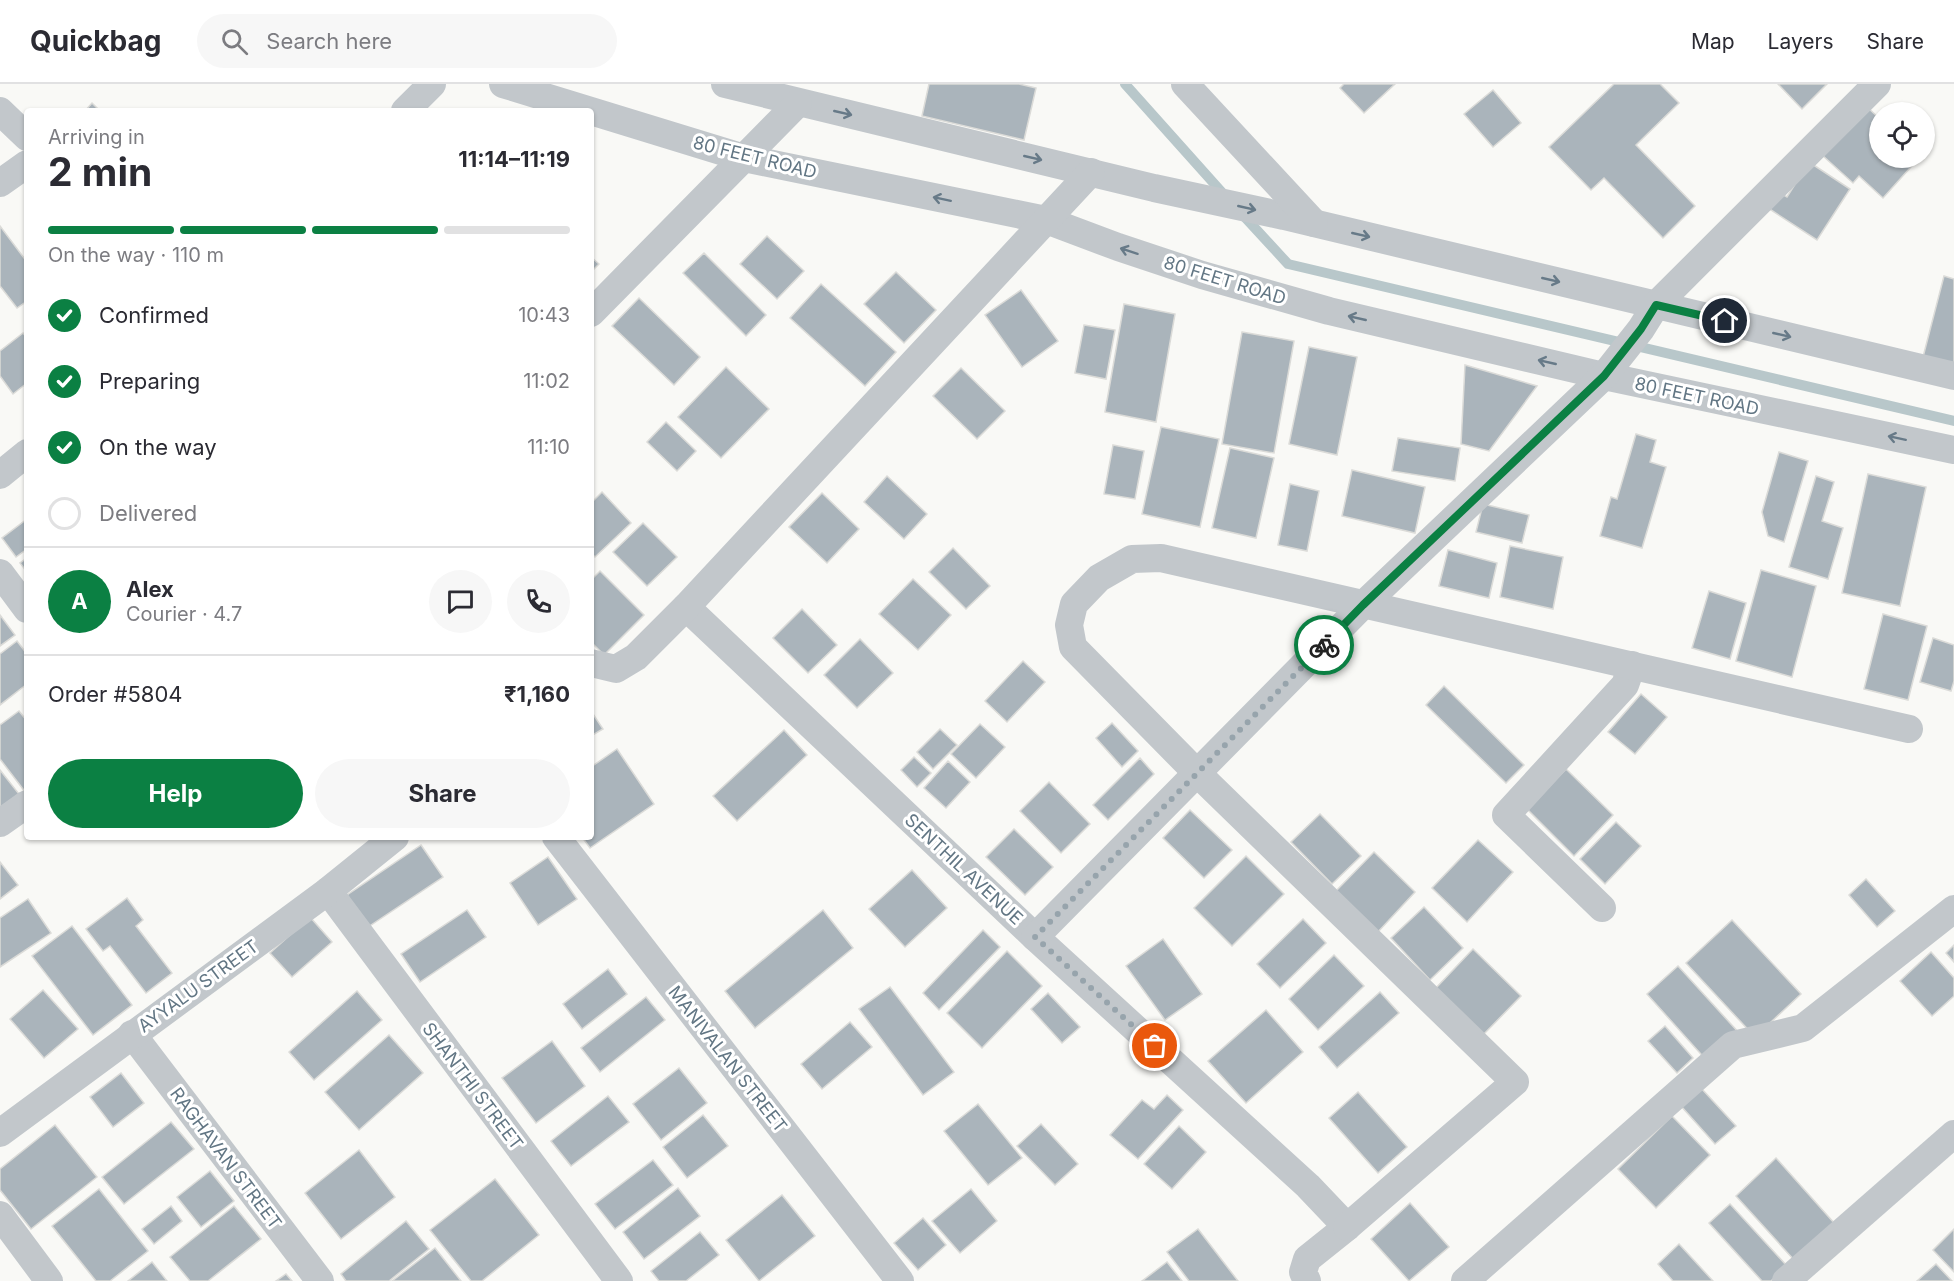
<!DOCTYPE html>
<html lang="en">
<head>
<meta charset="utf-8">
<style>
  :root { --surface:#fff; --page:#f7f7f7; --text:#2b2b33; --muted:#7c7c81; --line:#e1e1e2; --accent:#0b8043 }
  body { margin:0; font-family:Inter,sans-serif; background:var(--page); color:var(--text); height:100vh; display:flex; flex-direction:column; font-size:22px; white-space:nowrap }
  * { box-sizing:border-box; margin:0 }
  p { font-size:20px; color:var(--muted) }
  .icon { flex:none; width:33px; height:33px; fill:none; stroke:currentColor; stroke-width:2; stroke-linecap:round; stroke-linejoin:round }
  .map { position:relative; flex:1; overflow:hidden }
  .drawer { position:absolute; left:24px; top:24px; width:570px; height:732px; display:flex; flex-direction:column; background:var(--surface); border-radius:6px; box-shadow:0 2px 4px #0004 }
  .drawer>* { flex:none }
  .controls { position:absolute; left:1869px; top:18px; display:grid; gap:12px }
  .controls a { display:grid; place-items:center; width:66px; height:66px; border-radius:50%; background:var(--surface); box-shadow:0 2px 4px #0004; font-size:30px }
  .pin { position:absolute; display:grid; place-items:center; width:51px; height:51px; color:#fff; margin:-26px; border:3px solid #fff; border-radius:50%; box-shadow:0 2px 6px #0007 }
  .courier { position:absolute; display:grid; place-items:center; width:60px; height:60px; margin:-30px; border:4px solid #0b8043; border-radius:50%; background:#fff; color:#222; box-shadow:0 2px 8px #0007 }
  .summary em { font-style:normal; font-weight:700 }
  .summary div { display:flex; flex-direction:column-reverse }
  .summary { display:flex; align-items:center; justify-content:space-between; height:102px; padding:0 24px }
  h1 { font-size:39px; font-weight:700; line-height:45px }
  .bar { display:grid; grid-template-columns:repeat(4,1fr); gap:9px 6px; align-content:center; height:72px; padding:0 24px }
  .bar i { height:8px; border-radius:4px; background:var(--line) }
  .bar .selected { background:var(--accent) }
  .bar p { grid-column:span 4 }
  .line { display:flex; align-items:center; gap:15px; padding:0 24px; border-top:2px solid var(--line) }
  .line div { flex:1 }
  .round { display:grid; place-items:center; flex:none; width:63px; height:63px; border-radius:32px; background:var(--page) }
  ol { padding:0 24px; list-style:none }
  li { display:flex; align-items:center; gap:18px; height:66px }
  li p { margin-inline-start:auto }
  li .icon { padding:6px; border-radius:50%; background:var(--accent); color:#fff; stroke-width:4 }
  li:last-child { color:var(--muted) }
  li i { width:33px; height:33px; border:3px solid var(--line); border-radius:50% }
  .action { display:flex; gap:12px; margin-top:auto; padding:12px 24px }
  .action a { flex:1; height:69px; border-radius:36px; background:var(--accent); color:#fff; font-size:24px; font-weight:700; line-height:69px; text-align:center }
  .action a+a { background:var(--page); color:var(--text) }
  header { display:flex; align-items:center; gap:36px; box-sizing:border-box; height:84px; padding:0 30px; background:var(--surface); border-bottom:2px solid var(--line) }
  header strong { font-size:28px }
  nav { display:flex; gap:33px; margin-inline-start:auto; font-size:21px }
  .search { width:420px; height:54px; background:var(--page); display:flex; align-items:center; gap:15px; box-sizing:border-box; padding:0 21px; border-radius:33px; color:var(--muted); font-size:22px }
  .map>svg:first-child { display:block }
  .lines { fill:none; stroke-linecap:round; stroke-linejoin:round }
  .stream { stroke:#b8c7ca; stroke-width:10 }
  .building { fill:#aab4bb; stroke:#dbdbd8; stroke-width:1.5 }
  .street { stroke:#c2c7cb; stroke-width:28 }
  .oneway { stroke:#677a88 }
  .done { stroke:#97a4ac; stroke-width:6; stroke-dasharray:0 10.8 }
  .route { stroke:#0b8043; stroke-width:8 }
  .labels { text-anchor:middle; dominant-baseline:central; stroke-width:6; stroke-linejoin:round; paint-order:stroke }
  .street-label { font-size:18px; fill:#627684; stroke:#fff }
</style>
</head>
<body>
<header>
<strong>Quickbag</strong>
<div class="search"><svg class="icon" aria-label="search" viewBox="0 0 24 24"><circle cx="10" cy="10" r="6"/><path d="M15 15l6 6"/></svg>Search here</div>
<nav><a>Map</a><a>Layers</a><a>Share</a></nav>
</header>
<div class="map">
<svg width="1954" height="1197" viewBox="0 0 1954 1197">
  <rect width="100%" height="100%" fill="#f9f9f6"/>
  <g class="lines">
    <g class="stream">
      <polyline points="1125,0 1227,114"/>
      <polyline points="1242,130 1288,180 1954,337"/>
    </g>
  </g>
  <g class="building">
    <polygon points="929,0 1019,0 1036,4 1024,56 922,32"/>
    <polygon points="1344,0 1395,0 1364,29 1340,4"/>
    <polygon points="1614,0 1660,0 1679,19 1636,61 1695,122 1663,154 1604,94 1591,106 1549,63"/>
    <polygon points="1778,0 1827,0 1802,25"/>
    <polygon points="1493,6 1521,39 1493,63 1464,30"/>
    <polygon points="92,19 100,27 85,27"/>
    <polygon points="1866,22 1880,35 1880,74 1919,74 1883,114 1859,92 1853,99 1822,71"/>
    <polygon points="1809,78 1850,105 1817,156 1768,124 1778,108 1787,113"/>
    <polygon points="0,142 27,178 27,217 17,224 0,202"/>
    <polygon points="767,152 804,187 777,215 740,180"/>
    <polygon points="704,169 766,231 746,252 683,189"/>
    <polygon points="591,173 599,180 591,188"/>
    <polygon points="896,188 936,226 904,259 864,220"/>
    <polygon points="1944,192 1954,195 1954,282 1923,273"/>
    <polygon points="821,200 896,268 865,302 790,234"/>
    <polygon points="1021,206 1058,257 1022,283 985,231"/>
    <polygon points="639,214 700,273 674,301 612,242"/>
    <polygon points="1124,220 1175,230 1156,338 1105,328"/>
    <polygon points="1084,241 1115,246 1106,295 1075,289"/>
    <polygon points="1242,248 1294,257 1274,369 1222,360"/>
    <polygon points="23,249 27,254 27,299 13,310 0,292 0,267"/>
    <polygon points="1309,263 1357,273 1337,371 1289,360"/>
    <polygon points="1465,281 1537,302 1489,367 1461,360"/>
    <polygon points="726,283 769,325 721,374 678,333"/>
    <polygon points="961,284 1005,327 977,355 933,312"/>
    <polygon points="666,338 696,367 677,387 647,358"/>
    <polygon points="1161,343 1219,355 1200,443 1142,430"/>
    <polygon points="1636,350 1656,356 1650,378 1666,383 1642,464 1600,452 1611,413 1617,415"/>
    <polygon points="1398,354 1460,364 1455,397 1392,387"/>
    <polygon points="1113,361 1144,367 1135,415 1104,410"/>
    <polygon points="1230,364 1274,374 1256,454 1212,444"/>
    <polygon points="1779,368 1808,377 1784,458 1768,452 1762,428"/>
    <polygon points="1352,386 1425,403 1415,449 1342,432"/>
    <polygon points="1868,390 1926,403 1900,522 1842,509"/>
    <polygon points="887,392 927,430 904,455 864,418"/>
    <polygon points="1816,392 1834,398 1822,437 1843,444 1828,495 1789,483"/>
    <polygon points="1290,400 1319,407 1307,467 1278,461"/>
    <polygon points="602,408 631,439 595,473 591,469 591,419"/>
    <polygon points="822,409 859,445 827,479 789,443"/>
    <polygon points="1483,420 1529,431 1522,459 1476,448"/>
    <polygon points="27,435 27,465 16,473 2,454"/>
    <polygon points="643,439 677,473 647,502 613,468"/>
    <polygon points="1510,462 1563,473 1553,525 1500,513"/>
    <polygon points="953,464 990,502 966,525 929,488"/>
    <polygon points="1448,466 1497,479 1489,514 1439,502"/>
    <polygon points="27,474 27,488 20,479"/>
    <polygon points="1761,486 1816,502 1792,593 1736,577"/>
    <polygon points="600,487 644,531 604,571 591,558 591,496"/>
    <polygon points="913,495 951,531 918,566 879,530"/>
    <polygon points="1709,507 1746,519 1730,575 1692,564"/>
    <polygon points="802,525 837,561 808,589 773,554"/>
    <polygon points="1883,530 1927,542 1908,616 1864,605"/>
    <polygon points="0,531 15,551 0,562"/>
    <polygon points="1933,554 1954,561 1954,597 1951,607 1920,598"/>
    <polygon points="860,555 893,589 857,624 824,591"/>
    <polygon points="17,557 27,570 27,600 0,621 0,570"/>
    <polygon points="1023,577 1045,598 1007,638 985,617"/>
    <polygon points="1444,602 1524,681 1506,699 1426,621"/>
    <polygon points="1641,610 1667,633 1635,670 1608,648"/>
    <polygon points="19,627 27,637 26,709 0,675 0,641"/>
    <polygon points="591,627 603,645 591,652"/>
    <polygon points="1112,639 1138,667 1122,683 1096,654"/>
    <polygon points="980,640 1005,663 976,694 951,670"/>
    <polygon points="940,645 957,661 933,685 917,668"/>
    <polygon points="784,646 807,671 737,737 713,712"/>
    <polygon points="617,665 654,720 590,764 582,753 591,753 591,683"/>
    <polygon points="914,673 931,689 917,703 901,686"/>
    <polygon points="1140,674 1154,690 1108,736 1093,721"/>
    <polygon points="948,677 970,698 946,724 924,704"/>
    <polygon points="1566,685 1613,731 1574,772 1527,725"/>
    <polygon points="0,686 19,710 0,724"/>
    <polygon points="1049,698 1090,740 1061,769 1020,727"/>
    <polygon points="1190,726 1232,766 1204,794 1163,754"/>
    <polygon points="1320,730 1361,772 1332,800 1291,758"/>
    <polygon points="1616,738 1641,762 1605,800 1580,775"/>
    <polygon points="1014,745 1053,783 1025,811 986,773"/>
    <polygon points="1478,756 1513,788 1467,838 1432,804"/>
    <polygon points="421,761 443,793 368,843 347,811"/>
    <polygon points="1374,768 1415,808 1377,849 1335,808"/>
    <polygon points="1246,772 1284,810 1232,862 1194,824"/>
    <polygon points="548,773 577,815 538,841 510,799"/>
    <polygon points="0,778 18,801 0,815"/>
    <polygon points="912,786 947,824 905,863 869,825"/>
    <polygon points="1866,795 1895,827 1877,843 1849,811"/>
    <polygon points="127,814 143,836 136,842 172,889 146,909 110,862 103,867 86,845"/>
    <polygon points="28,815 51,849 0,883 0,834"/>
    <polygon points="1424,823 1463,864 1430,896 1391,854"/>
    <polygon points="467,826 486,853 420,898 401,870"/>
    <polygon points="823,826 853,864 755,944 725,907"/>
    <polygon points="310,833 332,858 292,893 270,869"/>
    <polygon points="1303,835 1326,859 1280,904 1257,880"/>
    <polygon points="1732,836 1801,910 1755,953 1686,879"/>
    <polygon points="72,842 132,921 93,951 32,872"/>
    <polygon points="983,846 1000,863 939,926 923,909"/>
    <polygon points="1163,855 1202,910 1165,936 1126,882"/>
    <polygon points="1954,861 1954,878 1946,869"/>
    <polygon points="1473,865 1521,912 1483,951 1435,905"/>
    <polygon points="1007,867 1042,902 982,964 947,929"/>
    <polygon points="1931,868 1954,894 1954,912 1932,932 1900,897"/>
    <polygon points="1334,871 1364,902 1318,946 1289,915"/>
    <polygon points="1678,882 1740,950 1708,978 1647,910"/>
    <polygon points="608,885 627,910 582,945 563,920"/>
    <polygon points="890,903 954,988 923,1011 859,925"/>
    <polygon points="43,906 78,945 44,974 10,935"/>
    <polygon points="357,907 382,936 314,996 289,968"/>
    <polygon points="1380,908 1399,929 1337,984 1319,963"/>
    <polygon points="1048,909 1080,943 1062,959 1031,925"/>
    <polygon points="646,913 665,936 600,988 581,964"/>
    <polygon points="1266,926 1303,968 1246,1019 1208,977"/>
    <polygon points="850,938 872,963 822,1005 801,980"/>
    <polygon points="1665,942 1693,974 1677,989 1648,957"/>
    <polygon points="389,951 423,989 359,1046 325,1008"/>
    <polygon points="552,957 585,1002 536,1039 502,994"/>
    <polygon points="679,984 707,1019 661,1056 633,1020"/>
    <polygon points="121,989 144,1019 113,1043 90,1013"/>
    <polygon points="1701,1004 1736,1042 1715,1060 1681,1022"/>
    <polygon points="1358,1008 1407,1063 1378,1089 1329,1034"/>
    <polygon points="1167,1011 1183,1026 1138,1075 1110,1051 1142,1016 1154,1025"/>
    <polygon points="608,1012 629,1038 571,1082 551,1057"/>
    <polygon points="978,1020 1022,1074 988,1101 944,1047"/>
    <polygon points="703,1031 728,1062 687,1094 663,1063"/>
    <polygon points="1672,1032 1710,1071 1656,1124 1618,1085"/>
    <polygon points="171,1038 194,1065 124,1120 102,1093"/>
    <polygon points="1041,1040 1078,1080 1055,1101 1017,1062"/>
    <polygon points="55,1041 97,1093 31,1145 0,1106 0,1085"/>
    <polygon points="1179,1042 1206,1068 1172,1105 1144,1080"/>
    <polygon points="359,1066 395,1113 341,1155 305,1109"/>
    <polygon points="1776,1074 1835,1140 1795,1177 1736,1112"/>
    <polygon points="653,1076 673,1101 615,1145 595,1120"/>
    <polygon points="210,1087 234,1117 201,1143 177,1113"/>
    <polygon points="495,1095 539,1151 482,1197 471,1197 430,1146"/>
    <polygon points="678,1104 700,1132 644,1175 623,1148"/>
    <polygon points="99,1105 148,1167 110,1197 96,1197 52,1142"/>
    <polygon points="971,1105 997,1137 960,1169 932,1137"/>
    <polygon points="782,1111 815,1152 759,1197 726,1156"/>
    <polygon points="1410,1119 1449,1163 1409,1197 1371,1155"/>
    <polygon points="1730,1120 1787,1182 1771,1197 1762,1197 1709,1139"/>
    <polygon points="171,1122 182,1137 154,1160 142,1145"/>
    <polygon points="234,1122 261,1155 208,1197 190,1197 170,1173"/>
    <polygon points="923,1134 946,1161 918,1186 894,1159"/>
    <polygon points="406,1137 429,1165 389,1197 346,1197 341,1190"/>
    <polygon points="1198,1145 1238,1197 1189,1197 1167,1168"/>
    <polygon points="1954,1145 1954,1188 1933,1166"/>
    <polygon points="700,1148 719,1171 686,1197 659,1197 651,1187"/>
    <polygon points="1679,1160 1713,1197 1673,1197 1658,1180"/>
    <polygon points="435,1164 461,1197 392,1197"/>
    <polygon points="152,1178 167,1197 128,1197"/>
    <polygon points="1167,1178 1182,1197 1142,1197"/>
    <polygon points="1936,1180 1952,1197 1917,1197"/>
    <polygon points="286,1190 292,1197 276,1197"/>
  </g>
  <g class="lines">
    <g class="street">
      <polyline points="503,0 744,74 1046,136 1118,163 1202,191 1329,227 1604,292 1954,366"/>
      <polyline points="725,0 1154,104 1284,132 1954,292"/>
      <polyline points="1185,0 1314,139"/>
      <polyline points="0,27 27,53"/>
      <polyline points="405,27 432,0"/>
      <polyline points="0,99 27,80"/>
      <polyline points="591,229 798,19"/>
      <polyline points="0,391 27,369"/>
      <polyline points="0,489 27,525"/>
      <polyline points="686,523 1035,853 1308,1102 1347,1143 1307,1175 1303,1188 1307,1197"/>
      <polyline points="591,579 616,585 636,573 686,523 1091,88"/>
      <polyline points="0,739 27,720"/>
      <polyline points="556,753 900,1197"/>
      <polyline points="328,807 619,1197"/>
      <polyline points="1602,824 1506,731 1625,601 1632,581"/>
      <polyline points="1035,853 1363,521 1604,292 1641,245 1656,221 1877,0"/>
      <polyline points="132,950 320,1197"/>
      <polyline points="0,1049 328,807 395,753"/>
      <polyline points="0,1131 49,1197"/>
      <polyline points="1347,1143 1515,998 1198,690 1073,563 1069,541 1074,520 1099,494 1132,475 1161,474 1909,645"/>
      <polyline points="1465,1197 1733,961 1803,944 1954,825"/>
      <polyline points="1786,1197 1954,1050"/>
    </g>
  </g>
  <defs><path id="oneway-shaft" d="M-6 0H5M1.5-3L5.5 0L1.5 3" fill="none" stroke-width="1.6" stroke-linecap="round" stroke-linejoin="round" transform="scale(1.5)"/></defs>
  <g class="oneway">
    <use href="#oneway-shaft" transform="translate(843 29) rotate(13)"/>
    <use href="#oneway-shaft" transform="translate(1033 74) rotate(13)"/>
    <use href="#oneway-shaft" transform="translate(942 115) rotate(-168)"/>
    <use href="#oneway-shaft" transform="translate(1247 124) rotate(13)"/>
    <use href="#oneway-shaft" transform="translate(1361 151) rotate(13)"/>
    <use href="#oneway-shaft" transform="translate(1129 167) rotate(-162)"/>
    <use href="#oneway-shaft" transform="translate(1551 196) rotate(13)"/>
    <use href="#oneway-shaft" transform="translate(1357 234) rotate(-167)"/>
    <use href="#oneway-shaft" transform="translate(1782 251) rotate(13)"/>
    <use href="#oneway-shaft" transform="translate(1547 278) rotate(-167)"/>
    <use href="#oneway-shaft" transform="translate(1897 354) rotate(-168)"/>
  </g>
  <g class="lines">
    <polyline class="done" points="1155,962 1035,853 1324,561"/>
    <polyline class="route" points="1324,561 1363,521 1604,292 1641,245 1656,221 1725,237"/>
  </g>
  <g class="labels">
    <g class="street-label">
      <text transform="translate(755 73) rotate(14)">80 FEET ROAD</text>
      <text transform="translate(1225 196) rotate(17)">80 FEET ROAD</text>
      <text transform="translate(1697 312) rotate(12)">80 FEET ROAD</text>
      <text transform="translate(964 785) rotate(43)">SENTHIL AVENUE</text>
      <text transform="translate(198 902) rotate(-36)">AYYALU STREET</text>
      <text transform="translate(728 975) rotate(52)">MANIVALAN STREET</text>
      <text transform="translate(473 1002) rotate(53)">SHANTHI STREET</text>
      <text transform="translate(226 1074) rotate(53)">RAGHAVAN STREET</text>
    </g>
  </g>
</svg>
<div class="controls">
<a><svg class="icon" aria-label="locate" viewBox="0 0 24 24"><circle cx="12" cy="12" r="6"/><path d="M12 2v4M12 18v4M2 12h4M18 12h4"/></svg></a>
</div>
<div class="pin" style="left:1155px;top:962px;background:#ea580c"><svg class="icon" aria-label="bag" viewBox="0 0 24 24"><path d="M5 8h14l-1 12H6zM9 8a3 3 0 0 1 6 0"/></svg></div>
<div class="pin" style="left:1725px;top:237px;background:#1f2937"><svg class="icon" aria-label="home" viewBox="0 0 24 24"><path d="M3 11l9-7 9 7M6 9v11h12V9"/></svg></div>
<div class="courier" style="left:1324px;top:561px"><svg class="icon" aria-label="bike" viewBox="0 0 24 24"><circle cx="6" cy="16" r="4"/><circle cx="18" cy="16" r="4"/><path d="M6 16l4-8h5l3 8M10 8l3 8H6M13 5h3"/></svg></div>
<section class="drawer">
<div class="summary"><div><h1>2 min</h1><p>Arriving in</p></div><em>11:14–11:19</em></div>
<div class="bar"><i class="selected"></i><i class="selected"></i><i class="selected"></i><i></i><p>On the way · 110 m</p></div>
<ol>
<li><svg class="icon" aria-label="check" viewBox="0 0 24 24"><path d="M5 12l5 5 9-10"/></svg>Confirmed<p>10:43</p></li>
<li><svg class="icon" aria-label="check" viewBox="0 0 24 24"><path d="M5 12l5 5 9-10"/></svg>Preparing<p>11:02</p></li>
<li><svg class="icon" aria-label="check" viewBox="0 0 24 24"><path d="M5 12l5 5 9-10"/></svg>On the way<p>11:10</p></li>
<li><i></i>Delivered</li>
</ol>
<div class="line" style="height:108px"><b class="round" style="background:var(--accent);color:#fff">A</b><div><b>Alex</b><p>Courier · 4.7</p></div><a class="round"><svg class="icon" aria-label="chat" viewBox="0 0 24 24"><path d="M4 5h16v11H9l-5 4z"/></svg></a><a class="round"><svg class="icon" aria-label="phone" viewBox="0 0 24 24"><path d="M5 4h4l2 5-3 2q2 4 5 5l2-3 5 2v4C11 20 4 13 5 4z"/></svg></a></div>
<div class="line" style="height:78px"><div>Order #5804</div><b>₹1,160</b></div>
<div class="action"><a>Help</a><a>Share</a></div>
</section>
</div>
</body>
</html>
